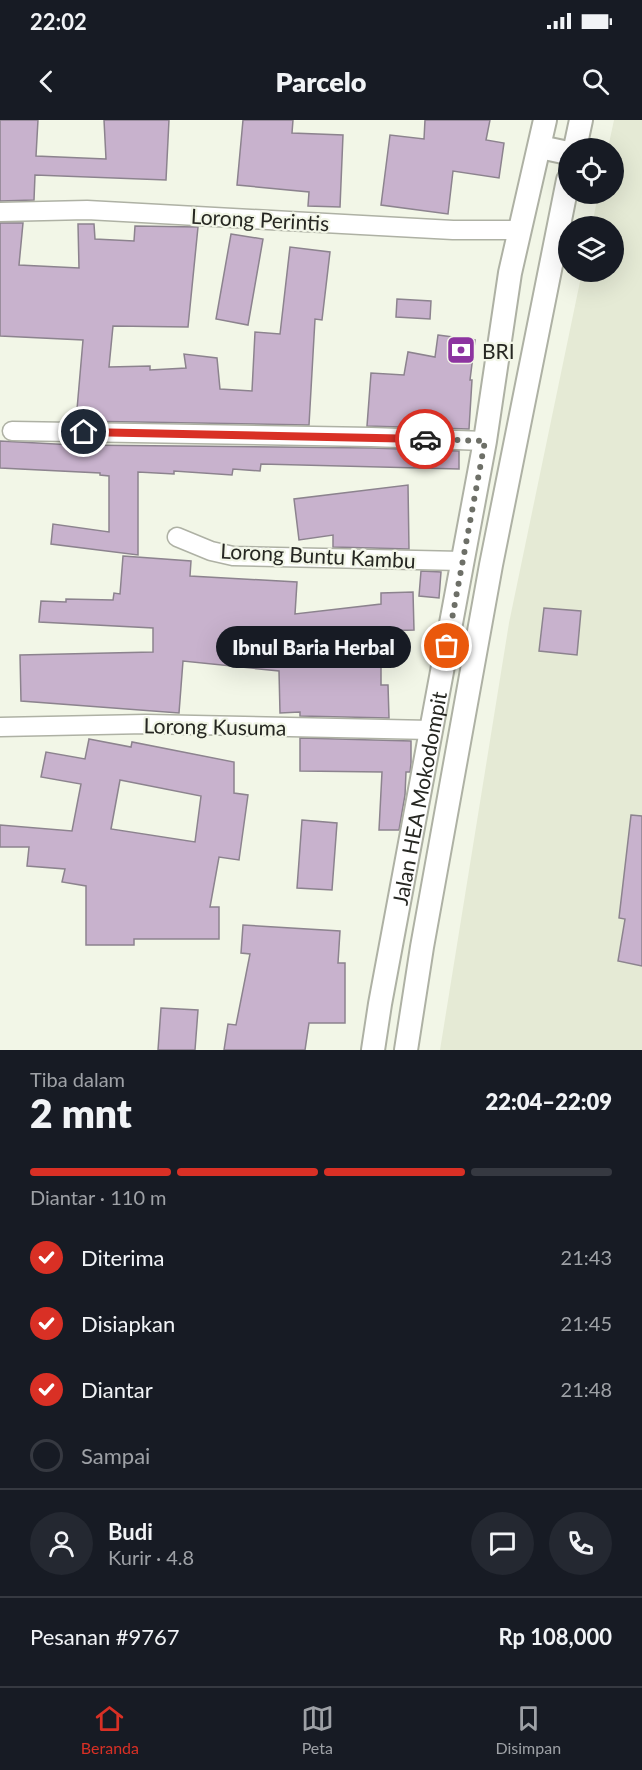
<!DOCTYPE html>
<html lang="id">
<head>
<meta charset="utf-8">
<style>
  :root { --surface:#171b24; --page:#242831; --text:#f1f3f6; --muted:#9ea1a6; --line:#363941; --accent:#d93025 }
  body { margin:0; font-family:Lato,sans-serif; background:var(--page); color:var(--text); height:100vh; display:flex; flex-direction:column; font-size:22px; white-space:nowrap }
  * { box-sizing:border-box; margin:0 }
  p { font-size:20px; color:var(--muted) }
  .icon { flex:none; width:33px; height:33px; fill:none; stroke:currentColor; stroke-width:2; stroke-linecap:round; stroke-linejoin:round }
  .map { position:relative; height:930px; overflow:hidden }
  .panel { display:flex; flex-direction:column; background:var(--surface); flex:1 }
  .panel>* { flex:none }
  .fabs { position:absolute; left:558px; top:18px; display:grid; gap:12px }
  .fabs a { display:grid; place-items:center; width:66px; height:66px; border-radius:50%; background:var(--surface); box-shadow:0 6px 24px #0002; font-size:30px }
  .pin { position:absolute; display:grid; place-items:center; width:51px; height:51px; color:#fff; margin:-26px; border:3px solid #fff; border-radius:50%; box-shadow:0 2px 6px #0007 }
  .courier { position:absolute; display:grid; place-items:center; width:60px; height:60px; margin:-30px; border:4px solid #d93025; border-radius:50%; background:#fff; color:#222; box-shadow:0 2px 8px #0007 }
  .bubble { position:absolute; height:42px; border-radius:21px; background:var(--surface); box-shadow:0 6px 24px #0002; font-size:20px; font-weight:800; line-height:42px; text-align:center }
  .summary em { font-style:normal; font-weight:800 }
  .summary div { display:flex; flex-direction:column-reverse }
  .summary { display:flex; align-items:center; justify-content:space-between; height:102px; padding:0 30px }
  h1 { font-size:39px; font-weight:800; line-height:45px }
  .bar { display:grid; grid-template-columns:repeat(4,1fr); gap:9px 6px; align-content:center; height:72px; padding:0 30px }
  .bar i { height:8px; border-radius:4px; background:var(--line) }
  .bar .active { background:var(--accent) }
  .bar p { grid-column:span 4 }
  .line { display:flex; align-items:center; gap:15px; padding:0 30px; border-top:2px solid var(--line) }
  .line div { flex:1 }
  .round { display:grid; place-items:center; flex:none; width:63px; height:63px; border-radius:32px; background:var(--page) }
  ol { padding:0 30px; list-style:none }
  li { display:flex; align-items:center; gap:18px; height:66px }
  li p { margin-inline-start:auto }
  li .icon { padding:6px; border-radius:50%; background:var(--accent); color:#fff; stroke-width:4 }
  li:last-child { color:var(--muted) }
  li i { width:33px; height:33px; border:3px solid var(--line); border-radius:50% }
  .status { display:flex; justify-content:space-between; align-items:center; height:42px; padding:0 30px; background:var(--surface); direction:ltr }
  .status svg { height:16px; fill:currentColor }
  header { display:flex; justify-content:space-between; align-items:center; height:78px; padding:0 30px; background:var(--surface); font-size:27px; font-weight:800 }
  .dock { display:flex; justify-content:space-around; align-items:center; height:84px; border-top:2px solid var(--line); background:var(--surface); font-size:16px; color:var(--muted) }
  .dock a { display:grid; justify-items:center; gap:3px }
  .dock .active { color:var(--accent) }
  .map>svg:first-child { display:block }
  .built { fill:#e5ead5 }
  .building { fill:#c8b2cd; stroke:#8c838e; stroke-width:1.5; fill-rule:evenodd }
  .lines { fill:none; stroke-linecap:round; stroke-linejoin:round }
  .minor-casing { stroke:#aeb1a4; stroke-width:21 }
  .tertiary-casing { stroke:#aeb1a4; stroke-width:26 }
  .minor { stroke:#fff; stroke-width:18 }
  .tertiary { stroke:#fff; stroke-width:22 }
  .done { stroke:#6d6f67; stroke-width:6; stroke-dasharray:0 10.8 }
  .route { stroke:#d93025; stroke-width:8 }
  .labels { text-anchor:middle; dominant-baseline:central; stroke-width:4.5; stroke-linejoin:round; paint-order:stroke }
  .street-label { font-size:21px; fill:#262722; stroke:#f2f6e7 }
  .poi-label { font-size:21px; fill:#262722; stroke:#f2f6e7; text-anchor:start }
</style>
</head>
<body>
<div class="status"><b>22:02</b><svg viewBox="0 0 49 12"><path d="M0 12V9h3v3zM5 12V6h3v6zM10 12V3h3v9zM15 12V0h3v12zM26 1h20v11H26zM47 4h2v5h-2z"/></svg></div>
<header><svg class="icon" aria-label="back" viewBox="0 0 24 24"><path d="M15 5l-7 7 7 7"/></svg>Parcelo<svg class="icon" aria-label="search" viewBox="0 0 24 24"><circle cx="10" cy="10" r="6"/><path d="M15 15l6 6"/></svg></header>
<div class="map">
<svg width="642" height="930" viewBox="0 0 642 930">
  <rect width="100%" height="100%" fill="#f2f6e7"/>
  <polygon class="built" points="614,0 642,0 642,930 440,930 509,503 582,152 614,152 614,106 592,106 598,74 614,74 614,28 608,28"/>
  <g class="building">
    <polygon points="0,0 38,0 36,36 106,39 104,0 169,0 166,60 35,55 34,80 0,81"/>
    <polygon points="243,0 293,0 292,13 343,15 340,87 308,86 309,72 237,65"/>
    <polygon points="425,0 490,0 486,20 504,23 499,58 453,51 448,94 381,85 390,15 424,19"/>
    <polygon points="0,103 23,103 19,145 79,148 78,104 94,104 95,119 134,121 135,106 198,107 188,207 113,206 109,247 150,246 150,250 186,248 184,234 217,238 220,269 252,271 255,212 280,214 290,127 330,132 322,200 315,199 309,305 76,301 83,220 0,216"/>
    <polygon points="231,114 263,119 248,205 216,199"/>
    <polygon points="397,179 431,181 430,199 396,197"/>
    <polygon points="438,215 475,220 470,260 472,260 469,309 367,306 371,253 404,255 408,232 435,237"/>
    <polygon points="0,321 74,325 371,328 459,331 459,349 261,344 260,351 233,349 232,355 174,351 174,354 138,352 138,435 51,424 53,404 109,412 109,356 100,355 100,353 0,348"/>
    <polygon points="408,365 409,429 333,427 333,415 299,420 294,379"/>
    <polygon points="123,436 191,441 190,456 297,462 295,494 381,484 381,473 413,472 414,510 381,511 381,565 388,565 389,598 300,596 300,592 280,593 279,551 183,541 179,593 21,581 20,535 153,532 153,508 39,502 41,481 66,482 66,479 113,480 114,473 120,474"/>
    <polygon points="421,451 441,452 439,478 419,476"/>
    <polygon points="544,488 581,491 577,535 539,531"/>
    <polygon points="300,618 411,621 411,643 410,652 406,652 405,675 399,710 379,710 382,652 300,651"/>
    <path d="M89,619L131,627L132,622L234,642V673L248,675L239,740L219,737L210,787H219V819H134V825H86V766L62,762L65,749L27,746L29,727H0V705L72,711L81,664L41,657L46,632L85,639ZM120,660L201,676L195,722L111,709Z"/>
    <polygon points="631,695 642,696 642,846 618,841 625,799 619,798"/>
    <polygon points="302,700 337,703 332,770 297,768"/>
    <polygon points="243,805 340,811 338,843 345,843 345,903 309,903 305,930 224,930 228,904 236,905 250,834 241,833"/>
    <polygon points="161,888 198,890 195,930 158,930"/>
  </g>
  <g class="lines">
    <g class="minor-casing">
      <g id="minor">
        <polyline points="0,92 87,90 453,110 520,110"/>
        <polyline points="12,311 371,317 485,321"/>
        <polyline points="177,417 211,431 233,436 462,441"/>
        <polyline points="0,607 146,604 431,610"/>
      </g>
    </g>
    <g class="tertiary-casing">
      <g id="tertiary">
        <polyline points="540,27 568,33"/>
        <polyline points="575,28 581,0"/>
        <path id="s1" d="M373,930L380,884L485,321L510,153L545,0"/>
        <polyline points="406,930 422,827 491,445 568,60"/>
      </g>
    </g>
    <use href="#minor" class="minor"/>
    <use href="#tertiary" class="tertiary"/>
  </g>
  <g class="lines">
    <polyline class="done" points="425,319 485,321 447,526"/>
    <polyline class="route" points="84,312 425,319"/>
  </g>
  <defs>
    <g id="bank-square" transform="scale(1.5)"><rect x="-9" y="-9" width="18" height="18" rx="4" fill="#8d34a0" stroke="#f2f6e7"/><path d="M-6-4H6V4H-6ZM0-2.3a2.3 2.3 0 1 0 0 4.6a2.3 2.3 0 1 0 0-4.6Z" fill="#fff"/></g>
  </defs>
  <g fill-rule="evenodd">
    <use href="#bank-square" x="461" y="230"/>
  </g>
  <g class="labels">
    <g class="street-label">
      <text transform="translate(260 99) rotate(3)">Lorong Perintis</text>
      <text transform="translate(318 435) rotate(3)">Lorong Buntu Kambu</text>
      <text transform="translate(215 606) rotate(1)">Lorong Kusuma</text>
      <text stroke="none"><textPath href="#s1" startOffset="256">Jalan HEA Mokodompit</textPath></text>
    </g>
    <g class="poi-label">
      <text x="482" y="230">BRI</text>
    </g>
  </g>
</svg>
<div class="fabs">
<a><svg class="icon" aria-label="locate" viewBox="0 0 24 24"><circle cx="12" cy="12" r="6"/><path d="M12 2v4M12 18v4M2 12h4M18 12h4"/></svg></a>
<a><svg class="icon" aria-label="layers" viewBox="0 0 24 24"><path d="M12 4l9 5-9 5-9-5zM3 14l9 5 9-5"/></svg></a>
</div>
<div class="pin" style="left:447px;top:526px;background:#ea580c"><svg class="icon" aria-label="bag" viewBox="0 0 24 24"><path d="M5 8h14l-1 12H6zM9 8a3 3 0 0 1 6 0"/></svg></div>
<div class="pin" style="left:84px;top:312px;background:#1f2937"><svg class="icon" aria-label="home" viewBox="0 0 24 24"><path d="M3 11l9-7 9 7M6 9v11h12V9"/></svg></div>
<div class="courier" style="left:425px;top:319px"><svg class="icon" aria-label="car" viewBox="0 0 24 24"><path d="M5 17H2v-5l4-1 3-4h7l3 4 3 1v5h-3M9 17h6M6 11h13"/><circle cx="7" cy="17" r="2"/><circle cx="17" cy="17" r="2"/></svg></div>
<div class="bubble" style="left:216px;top:506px;width:195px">Ibnul Baria Herbal</div>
</div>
<section class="panel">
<div class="summary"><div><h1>2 mnt</h1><p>Tiba dalam</p></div><em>22:04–22:09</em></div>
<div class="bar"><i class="active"></i><i class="active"></i><i class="active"></i><i></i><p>Diantar · 110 m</p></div>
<ol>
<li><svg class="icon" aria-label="check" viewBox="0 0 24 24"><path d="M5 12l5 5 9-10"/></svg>Diterima<p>21:43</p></li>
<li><svg class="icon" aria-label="check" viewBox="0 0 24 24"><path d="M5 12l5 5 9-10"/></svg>Disiapkan<p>21:45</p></li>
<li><svg class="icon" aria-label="check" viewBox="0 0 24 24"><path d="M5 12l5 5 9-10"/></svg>Diantar<p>21:48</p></li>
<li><i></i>Sampai</li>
</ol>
<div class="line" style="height:108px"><a class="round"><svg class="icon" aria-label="person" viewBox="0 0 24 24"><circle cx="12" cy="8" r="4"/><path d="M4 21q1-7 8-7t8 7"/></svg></a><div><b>Budi</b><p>Kurir · 4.8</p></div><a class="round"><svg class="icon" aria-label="chat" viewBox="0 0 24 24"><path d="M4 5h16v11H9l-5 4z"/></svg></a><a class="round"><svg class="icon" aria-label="phone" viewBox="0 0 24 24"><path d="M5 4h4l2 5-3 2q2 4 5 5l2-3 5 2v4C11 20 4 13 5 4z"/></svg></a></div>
<div class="line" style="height:78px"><div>Pesanan #9767</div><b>Rp 108,000</b></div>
</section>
<nav class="dock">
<a class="active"><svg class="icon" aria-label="home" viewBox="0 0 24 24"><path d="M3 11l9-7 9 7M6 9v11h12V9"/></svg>Beranda</a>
<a><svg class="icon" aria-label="map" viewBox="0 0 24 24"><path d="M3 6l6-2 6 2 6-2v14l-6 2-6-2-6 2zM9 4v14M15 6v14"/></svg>Peta</a>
<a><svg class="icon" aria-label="saved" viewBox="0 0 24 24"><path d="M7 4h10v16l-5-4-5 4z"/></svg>Disimpan</a>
</nav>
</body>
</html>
